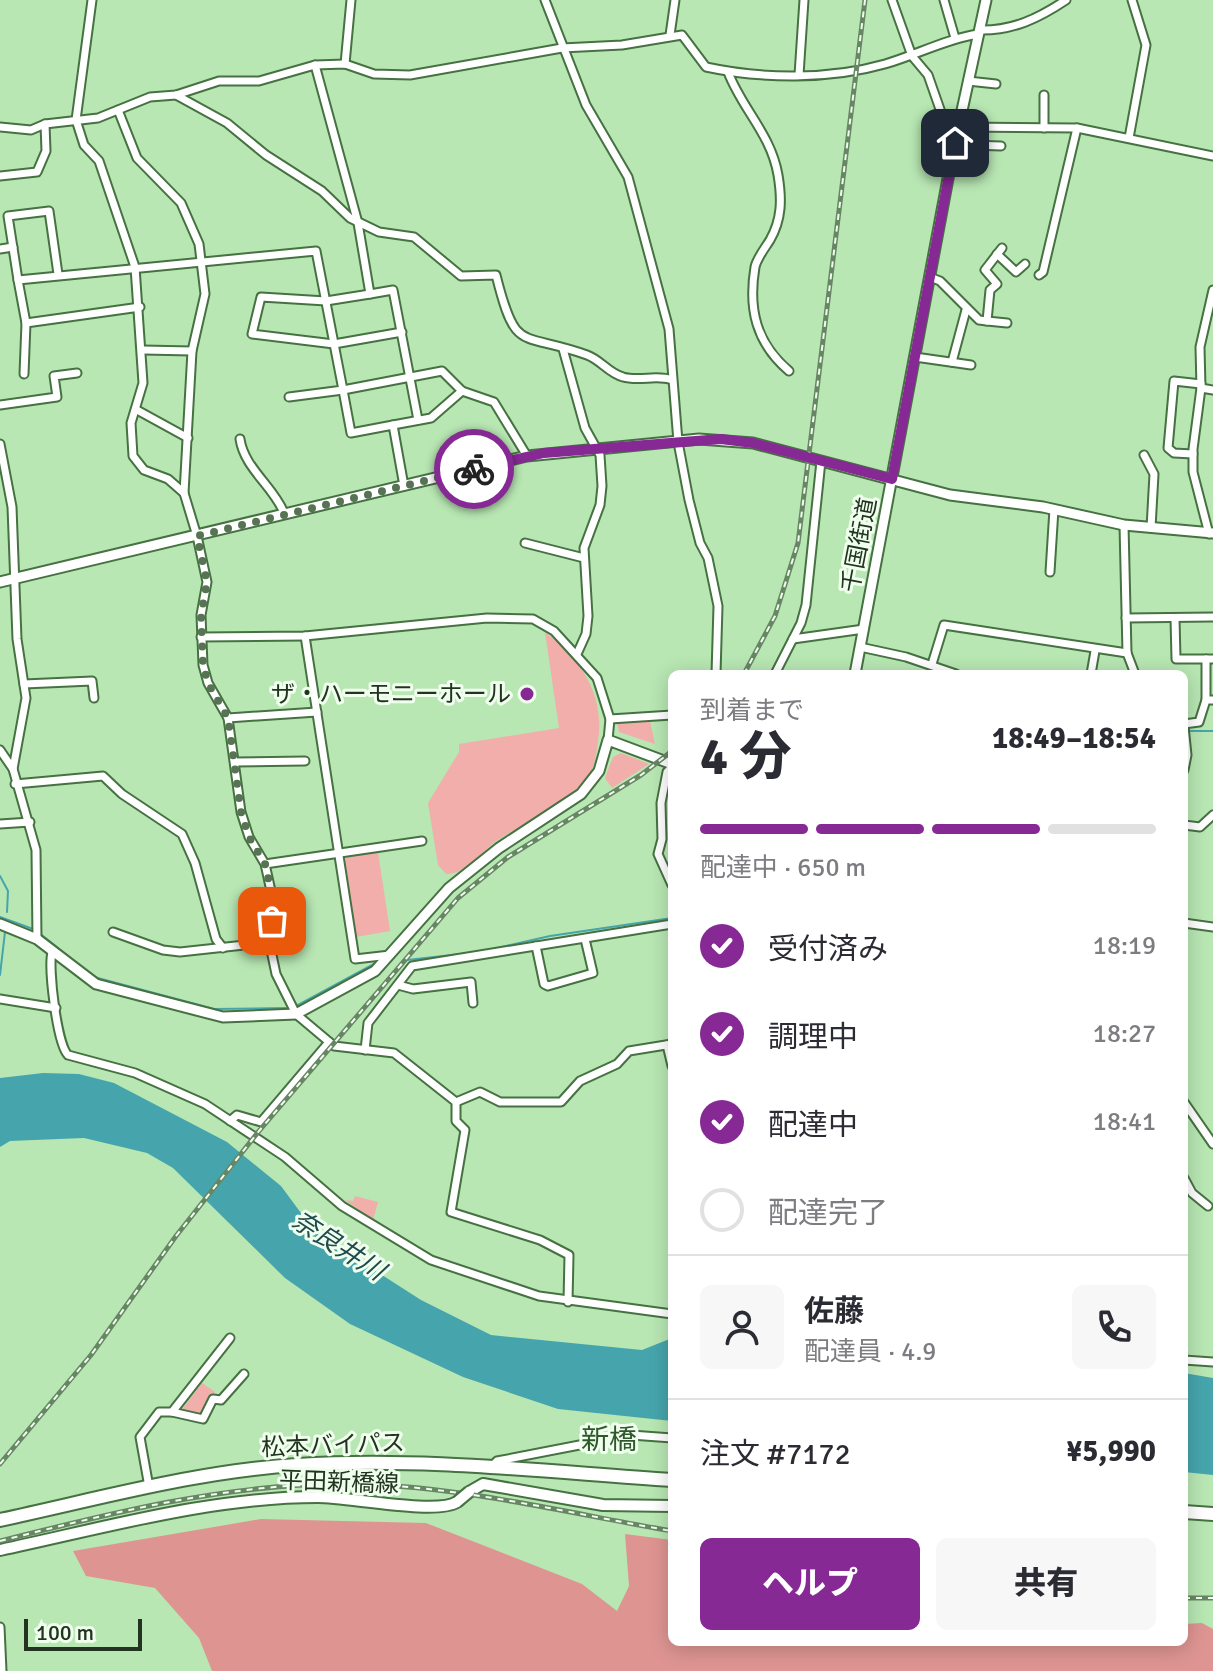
<!DOCTYPE html>
<html lang="ja">
<head>
<meta charset="utf-8">
<style>
  :root { --surface:#fff; --page:#f7f7f7; --text:#2b2b33; --muted:#7c7c81; --line:#e1e1e2; --accent:#862994 }
  body { margin:0; font-family:Signika,"Noto Sans JP",sans-serif; background:var(--page); color:var(--text); height:100vh; display:flex; flex-direction:column; font-size:30px; white-space:nowrap }
  * { box-sizing:border-box; margin:0 }
  p { font-size:26px; color:var(--muted) }
  .icon { flex:none; width:44px; height:44px; fill:none; stroke:currentColor; stroke-width:2; stroke-linecap:round; stroke-linejoin:round }
  .map { position:relative; flex:1; overflow:hidden }
  .sheet { position:absolute; left:668px; top:670px; width:520px; height:976px; display:flex; flex-direction:column; background:var(--surface); border-radius:12px; box-shadow:0 4px 20px #0003 }
  .sheet>* { flex:none }
  .scale { position:absolute; left:24px; bottom:20px; width:118px; box-sizing:border-box; padding-left:8px; border:4px solid #223420; border-top:0; font-size:22px; line-height:28px; white-space:nowrap; color:#223420; -webkit-text-stroke:6px #f0feee; paint-order:stroke }
  .pin { position:absolute; display:grid; place-items:center; width:68px; height:68px; color:#fff; margin:-34px; border-radius:16px; box-shadow:0 4px 12px #0006 }
  .courier { position:absolute; display:grid; place-items:center; width:80px; height:80px; margin:-40px; border:6px solid #862994; border-radius:50%; background:#fff; color:#222; box-shadow:0 2px 10px #0007 }
  .overview em { font-style:normal; font-weight:800 }
  .overview div { display:flex; flex-direction:column-reverse }
  .overview { display:flex; align-items:center; justify-content:space-between; height:136px; padding:0 32px }
  h1 { font-size:52px; font-weight:800; line-height:60px }
  .bar { display:grid; grid-template-columns:repeat(4,1fr); gap:12px 8px; align-content:center; height:96px; padding:0 32px }
  .bar i { height:10px; border-radius:6px; background:var(--line) }
  .bar .on { background:var(--accent) }
  .bar p { grid-column:span 4 }
  .line { display:flex; align-items:center; gap:20px; padding:0 32px; border-top:2px solid var(--line) }
  .line div { flex:1 }
  .round { display:grid; place-items:center; flex:none; width:84px; height:84px; border-radius:12px; background:var(--page) }
  ol { padding:0 32px; list-style:none }
  li { display:flex; align-items:center; gap:24px; height:88px }
  li p { margin-inline-start:auto }
  li .icon { padding:8px; border-radius:50%; background:var(--accent); color:#fff; stroke-width:4 }
  li:last-child { color:var(--muted) }
  li i { width:44px; height:44px; border:4px solid var(--line); border-radius:50% }
  .action { display:flex; gap:16px; margin-top:auto; padding:16px 32px }
  .action a { flex:1; height:92px; border-radius:12px; background:var(--accent); color:#fff; font-size:32px; font-weight:800; line-height:92px; text-align:center }
  .action a+a { background:var(--page); color:var(--text) }
  .map>svg:first-child { display:block }
  .green { fill:#f1aeab }
  .forest { fill:#de9592 }
  .water { fill:#46a5ac }
  .lines { fill:none; stroke-linecap:round; stroke-linejoin:round }
  .stream { stroke:#46a5ac; stroke-width:2 }
  .minor-casing { stroke:#467142; stroke-width:11 }
  .tertiary-casing { stroke:#467142; stroke-width:13 }
  .secondary-casing { stroke:#467142; stroke-width:14 }
  .trunk-casing { stroke:#467142; stroke-width:16 }
  .minor { stroke:#fff; stroke-width:7 }
  .tertiary { stroke:#fff; stroke-width:9 }
  .secondary { stroke:#fff; stroke-width:10 }
  .trunk { stroke:#fff; stroke-width:12 }
  .rail-casing { stroke:#678664; stroke-width:5 }
  .rail { stroke:#f0feee; stroke-width:2; stroke-dasharray:6; stroke-linecap:butt }
  .secondary-bridge-casing { stroke:#467142; stroke-width:14; stroke-linecap:butt }
  .secondary-bridge { stroke:#fff; stroke-width:10 }
  .done { stroke:#567353; stroke-width:8; stroke-dasharray:0 14.4 }
  .route { stroke:#862994; stroke-width:10 }
  .poi-dot { fill:#862994; stroke:#f0feee; stroke-width:3 }
  .labels { text-anchor:middle; dominant-baseline:central; stroke-width:6; stroke-linejoin:round; paint-order:stroke }
  .street-label { font-size:24px; fill:#223420; stroke:#f0feee }
  .poi-label { font-size:24px; fill:#223420; stroke:#f0feee; text-anchor:end }
  .water-label { font-size:26px; font-style:italic; fill:#204a4e; stroke:#f0feee }
  .quarter-label { font-size:28px; fill:#2f592c; stroke:#f0feee }
</style>
</head>
<body>
<div class="map">
<svg width="1213" height="1671" viewBox="0 0 1213 1671">
  <rect width="100%" height="100%" fill="#b8e7b3"/>
  <g class="green">
    <path d="M545,632C582,660 605,695 598,742C596,756 594,772 584,782C561,807 524,823 496,841C483,851 462,876 446,874L438,865L428,803L459,752V744L559,728Z"/>
    <polygon points="622,720 650,721 655,744 619,732 617,722"/>
    <polygon points="621,753 649,764 612,788 605,778 613,757"/>
    <polygon points="378,852 390,931 356,937 344,863 347,857"/>
    <polygon points="355,1196 378,1202 373,1220 345,1200 353,1201"/>
    <polygon points="202,1383 215,1392 200,1415 181,1411"/>
  </g>
  <polygon class="forest" points="261,1519 426,1523 582,1584 617,1611 629,1586 625,1534 672,1540 672,1642 1184,1642 1184,1624 1202,1623 1213,1629 1213,1671 212,1671 199,1638 155,1588 86,1576 73,1551"/>
  <g class="water">
    <polygon points="43,1073 79,1074 114,1083 227,1142 281,1186 315,1232 421,1300 491,1335 642,1350 672,1338 672,1421 558,1409 463,1377 350,1324 285,1278 173,1168 147,1153 84,1138 10,1141 0,1147 0,1078"/>
    <polygon points="1184,1373 1213,1378 1213,1475 1184,1472"/>
  </g>
  <g class="lines">
    <g class="stream">
      <polyline points="1189,731 1213,731"/>
      <polyline points="0,876 8,891 7,912"/>
      <polyline points="0,917 33,929"/>
      <polyline points="38,932 89,973"/>
      <polyline points="484,951 550,936 672,918"/>
      <polyline points="407,960 470,953"/>
      <polyline points="0,975 5,932"/>
      <polyline points="94,977 214,1009 286,1008"/>
      <polyline points="298,1005 374,964"/>
    </g>
    <g class="minor-casing">
      <g id="minor">
        <polyline points="92,0 76,120 84,145 99,161 135,267 143,383 131,423 133,456 144,470 168,479 184,493 197,536 207,582 201,615 203,665 208,683 228,718 241,812 249,837 265,864 273,900 272,955 276,974 296,1014 334,1046 394,1053 456,1102 456,1121 465,1130 451,1212 540,1240 569,1255 568,1302"/>
        <polyline points="545,0 586,105 628,177 669,329 678,442 689,500 700,543 708,558 718,606 716,674"/>
        <polyline points="892,0 912,56 928,75 950,138 970,145 1001,146"/>
        <polyline points="944,0 955,38"/>
        <path d="M979,30C1013,31 1039,18 1066,0"/>
        <polyline points="670,35 675,0"/>
        <polyline points="345,64 351,0"/>
        <polyline points="315,65 358,223 370,294 393,290 418,420"/>
        <path d="M728,72C742,109 771,134 778,175C782,199 782,219 770,240C765,248 757,258 755,267C748,309 756,343 789,371"/>
        <polyline points="799,75 804,0"/>
        <polyline points="968,81 996,84"/>
        <path d="M176,95L227,123L266,155L322,191L350,218L379,232L414,237L461,276L496,275C516,355 520,331 587,355C601,360 608,373 623,377C640,382 656,374 672,380"/>
        <polyline points="1044,95 1044,128"/>
        <polyline points="118,110 137,158 181,203 199,244 205,294 192,351 184,493"/>
        <path d="M0,127L31,130L45,124L98,118L150,97L176,95L219,81H259L315,65L345,64L374,74L410,75L562,48L622,45L682,35L706,67C762,79 829,80 885,64C916,55 946,39 978,34"/>
        <polyline points="958,127 1077,128 1213,156"/>
        <polyline points="1129,138 1146,45 1132,0"/>
        <polyline points="0,176 37,172 46,151 45,124"/>
        <polyline points="0,249 13,247"/>
        <polyline points="997,254 1016,272 1025,264"/>
        <polyline points="1039,275 1043,272 1077,128"/>
        <polyline points="930,277 940,281 979,320 987,321 990,290 997,284 985,270 1002,248"/>
        <polyline points="18,280 8,216 49,211 58,274"/>
        <polyline points="370,294 326,301 261,297 252,334 334,344 402,332"/>
        <polyline points="140,307 26,323 18,280 316,251 343,390 289,397"/>
        <polyline points="987,321 1007,323"/>
        <polyline points="563,349 585,428 600,455 602,486 600,505 584,548 588,616 586,634 577,654"/>
        <polyline points="143,350 192,351"/>
        <polyline points="915,357 971,365"/>
        <polyline points="952,362 966,310"/>
        <polyline points="24,374 26,323"/>
        <polyline points="1201,388 1213,390"/>
        <polyline points="0,405 57,397 54,376 77,373"/>
        <polyline points="137,410 188,438"/>
        <polyline points="393,425 431,418 462,391"/>
        <path d="M240,439C244,468 274,487 284,513"/>
        <polyline points="0,444 12,507 17,639 26,698 13,769 36,850 37,939"/>
        <polyline points="1193,454 1174,453 1168,448 1174,381 1201,384"/>
        <polyline points="1144,455 1154,474 1151,528"/>
        <polyline points="404,486 393,425 351,433 343,390 442,371 462,391 494,402 527,456"/>
        <polyline points="1124,525 1127,653 1135,674"/>
        <polyline points="1209,534 1193,472 1193,449 1201,388 1200,347 1213,290"/>
        <polyline points="525,543 584,558"/>
        <polyline points="1050,572 1054,509"/>
        <polyline points="1126,618 1213,617"/>
        <polyline points="1175,618 1176,659 1206,659"/>
        <polyline points="305,636 355,959 390,955"/>
        <polyline points="201,637 305,636 487,618 533,619 554,631 597,678 610,719 608,740"/>
        <polyline points="793,639 864,629"/>
        <polyline points="860,647 906,657 956,674"/>
        <polyline points="932,664 944,625 1127,653"/>
        <polyline points="775,674 801,623 806,605 821,461"/>
        <polyline points="1091,674 1095,651"/>
        <polyline points="24,684 92,681 94,698"/>
        <polyline points="1206,700 1206,659 1213,659"/>
        <polyline points="228,718 317,712"/>
        <polyline points="610,719 672,715"/>
        <polyline points="1184,724 1199,722 1206,700 1213,700"/>
        <polyline points="1184,726 1187,755 1184,770"/>
        <polyline points="0,750 13,769"/>
        <polyline points="235,762 305,761"/>
        <polyline points="672,767 667,772 661,803 662,839 658,854 672,885"/>
        <polyline points="15,784 103,776 122,794 182,834 195,863 216,939 223,948"/>
        <polyline points="0,824 30,822"/>
        <polyline points="1184,825 1200,827 1213,815"/>
        <polyline points="265,864 422,841"/>
        <polyline points="1184,923 1213,927"/>
        <polyline points="113,932 163,950 180,952 272,942"/>
        <polyline points="536,946 544,984 548,986 593,973 585,939"/>
        <path d="M52,952C48,968 57,1044 68,1055L135,1073L205,1104L285,1157L342,1206L431,1260L539,1296L672,1314"/>
        <polyline points="398,985 413,989 471,982 473,1003"/>
        <polyline points="0,999 56,1008"/>
        <polyline points="667,1045 672,1066"/>
        <polyline points="365,1050 368,1023 412,966 672,924"/>
        <polyline points="456,1102 480,1092 500,1102 561,1102 580,1081 617,1064 629,1051 672,1044"/>
        <polyline points="1184,1102 1213,1144"/>
        <polyline points="230,1121 237,1115 261,1122 329,1042"/>
        <polyline points="1184,1178 1192,1193 1208,1206"/>
        <polyline points="1184,1360 1213,1362"/>
        <polyline points="172,1412 203,1419 213,1399 221,1400 244,1374"/>
        <polyline points="491,1467 497,1461 631,1435 672,1438"/>
        <polyline points="149,1487 140,1437 159,1412 172,1412 230,1338"/>
        <polyline points="0,1627 2,1671"/>
      </g>
    </g>
    <g class="tertiary-casing">
      <g id="tertiary">
        <polyline points="0,582 527,456 699,439 753,443 950,495 1043,507 1124,525 1213,533"/>
        <polyline points="855,674 953,152 986,0"/>
        <polyline points="0,924 37,939 96,984 223,1017 296,1014 375,971 449,888 499,848 581,794 599,771 608,740 672,764"/>
      </g>
    </g>
    <g class="secondary-casing">
      <g id="secondary">
        <polyline points="469,1492 483,1484 603,1505 672,1506"/>
        <path d="M0,1550C104,1528 211,1497 318,1497C348,1497 437,1515 457,1502"/>
      </g>
    </g>
    <g class="trunk-casing">
      <g id="trunk">
        <polyline points="1184,1512 1213,1514"/>
        <path d="M0,1520C98,1499 197,1471 297,1465C422,1457 548,1472 672,1480"/>
      </g>
    </g>
    <use href="#minor" class="minor"/>
    <use href="#tertiary" class="tertiary"/>
    <use href="#secondary" class="secondary"/>
    <use href="#trunk" class="trunk"/>
    <g class="rail-casing">
      <g id="rail">
        <polyline points="744,674 775,616 798,543 865,0"/>
        <polyline points="0,1464 91,1355 176,1236 259,1131 458,898 508,857 641,775 672,751"/>
        <path d="M0,1541C111,1513 226,1484 341,1484C447,1483 567,1513 672,1531"/>
        <polyline points="1184,1598 1213,1598"/>
      </g>
    </g>
    <use href="#rail" class="rail"/>
    <g class="secondary-bridge-casing">
      <polyline id="secondary-bridge" points="457,1502 469,1492"/>
    </g>
    <use href="#secondary-bridge" class="secondary-bridge"/>
  </g>
  <g class="lines">
    <polyline class="done" points="272,921 273,900 265,864 249,837 241,812 228,718 208,683 203,665 201,615 207,582 197,536 474,469"/>
    <polyline class="route" points="474,469 544,453 721,439 753,443 892,479 955,143"/>
  </g>
  <circle class="poi-dot" cx="527" cy="694" r="8"/>
  <g class="labels">
    <g class="street-label">
      <text transform="translate(859 545) rotate(-79)">千国街道</text>
      <text transform="translate(333 1445) rotate(-2)">松本バイパス</text>
      <text transform="translate(339 1482) rotate(2)">平田新橋線</text>
    </g>
    <g class="poi-label">
      <text x="511" y="694">ザ・ハーモニーホール</text>
    </g>
    <g class="water-label">
      <text transform="translate(338 1246) rotate(33)">奈良井川</text>
    </g>
    <g class="quarter-label">
      <text x="609" y="1440">新橋</text>
    </g>
  </g>
</svg>
<div class="scale">100 m</div>
<div class="pin" style="left:272px;top:921px;background:#ea580c"><svg class="icon" aria-label="bag" viewBox="0 0 24 24"><path d="M5 8h14l-1 12H6zM9 8a3 3 0 0 1 6 0"/></svg></div>
<div class="pin" style="left:955px;top:143px;background:#1f2937"><svg class="icon" aria-label="home" viewBox="0 0 24 24"><path d="M3 11l9-7 9 7M6 9v11h12V9"/></svg></div>
<div class="courier" style="left:474px;top:469px"><svg class="icon" aria-label="bike" viewBox="0 0 24 24"><circle cx="6" cy="16" r="4"/><circle cx="18" cy="16" r="4"/><path d="M6 16l4-8h5l3 8M10 8l3 8H6M13 5h3"/></svg></div>
<section class="sheet">
<div class="overview"><div><h1>4 分</h1><p>到着まで</p></div><em>18:49–18:54</em></div>
<div class="bar"><i class="on"></i><i class="on"></i><i class="on"></i><i></i><p>配達中 · 650 m</p></div>
<ol>
<li><svg class="icon" aria-label="check" viewBox="0 0 24 24"><path d="M5 12l5 5 9-10"/></svg>受付済み<p>18:19</p></li>
<li><svg class="icon" aria-label="check" viewBox="0 0 24 24"><path d="M5 12l5 5 9-10"/></svg>調理中<p>18:27</p></li>
<li><svg class="icon" aria-label="check" viewBox="0 0 24 24"><path d="M5 12l5 5 9-10"/></svg>配達中<p>18:41</p></li>
<li><i></i>配達完了</li>
</ol>
<div class="line" style="height:144px"><a class="round"><svg class="icon" aria-label="person" viewBox="0 0 24 24"><circle cx="12" cy="8" r="4"/><path d="M4 21q1-7 8-7t8 7"/></svg></a><div><b>佐藤</b><p>配達員 · 4.9</p></div><a class="round"><svg class="icon" aria-label="phone" viewBox="0 0 24 24"><path d="M5 4h4l2 5-3 2q2 4 5 5l2-3 5 2v4C11 20 4 13 5 4z"/></svg></a></div>
<div class="line" style="height:104px"><div>注文 #7172</div><b>¥5,990</b></div>
<div class="action"><a>ヘルプ</a><a>共有</a></div>
</section>
</div>
</body>
</html>
